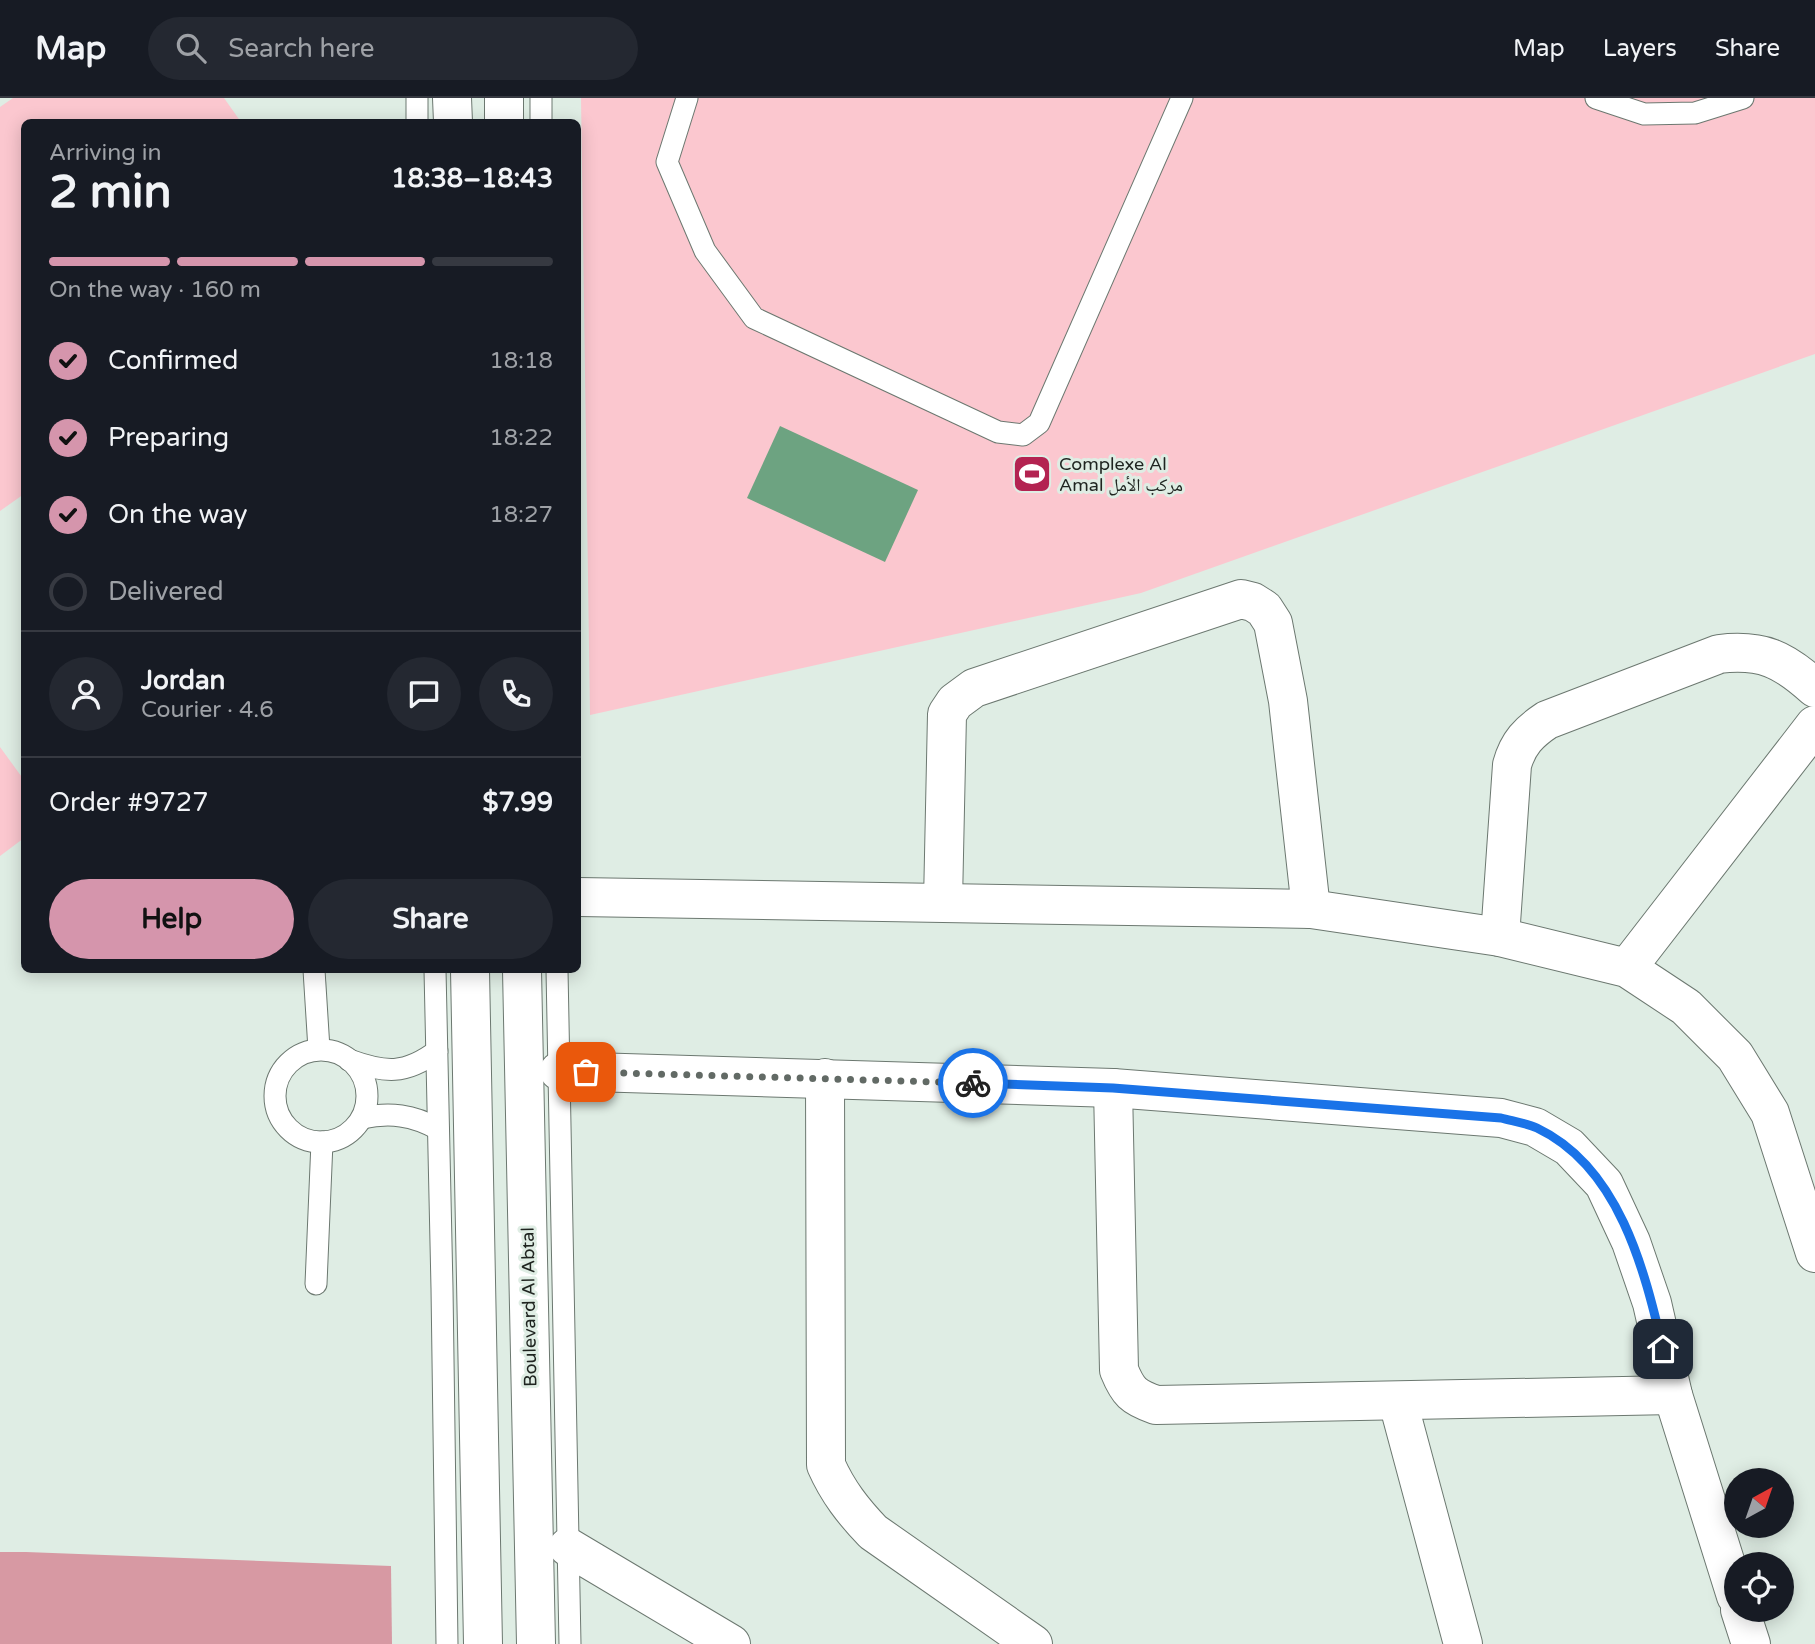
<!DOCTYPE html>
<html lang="en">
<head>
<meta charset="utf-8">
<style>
  :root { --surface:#171b24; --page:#242831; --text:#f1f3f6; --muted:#9ea1a6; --line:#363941; --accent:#d595ac }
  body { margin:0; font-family:"Varela Round","Noto Naskh Arabic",sans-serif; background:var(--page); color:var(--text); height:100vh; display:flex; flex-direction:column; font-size:26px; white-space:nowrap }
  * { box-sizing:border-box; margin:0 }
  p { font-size:23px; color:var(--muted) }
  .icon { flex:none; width:38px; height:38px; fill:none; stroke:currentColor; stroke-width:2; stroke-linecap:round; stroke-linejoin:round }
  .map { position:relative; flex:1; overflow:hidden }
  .side { position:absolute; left:21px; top:21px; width:560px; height:854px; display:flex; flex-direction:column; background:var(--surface); border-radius:10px; box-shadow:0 4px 18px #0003 }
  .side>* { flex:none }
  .needle { width:46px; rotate:40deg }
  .fabs { position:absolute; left:1724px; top:1370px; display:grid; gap:14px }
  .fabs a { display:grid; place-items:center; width:70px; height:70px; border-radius:50%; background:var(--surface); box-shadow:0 4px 18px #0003; font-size:35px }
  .pin { position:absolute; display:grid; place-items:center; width:60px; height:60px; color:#fff; margin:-30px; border-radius:14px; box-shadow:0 4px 10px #0006 }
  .courier { position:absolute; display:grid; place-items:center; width:70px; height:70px; margin:-35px; border:5px solid #1a73e8; border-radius:50%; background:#fff; color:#222; box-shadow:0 2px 9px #0007 }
  .headline em { font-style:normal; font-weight:700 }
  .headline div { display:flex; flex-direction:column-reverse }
  .headline { display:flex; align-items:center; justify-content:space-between; height:119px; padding:0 28px }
  h1 { font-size:46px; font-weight:700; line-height:52px }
  .bar { display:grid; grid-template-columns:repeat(4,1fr); gap:10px 7px; align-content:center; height:84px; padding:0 28px }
  .bar i { height:9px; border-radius:5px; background:var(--line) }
  .bar .current { background:var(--accent) }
  .bar p { grid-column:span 4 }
  .line { display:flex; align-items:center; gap:18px; padding:0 28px; border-top:2px solid var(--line) }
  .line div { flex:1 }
  .round { display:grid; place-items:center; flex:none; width:74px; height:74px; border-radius:37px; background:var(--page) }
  ol { padding:0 28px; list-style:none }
  li { display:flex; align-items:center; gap:21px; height:77px }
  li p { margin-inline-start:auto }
  li .icon { padding:7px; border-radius:50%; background:var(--accent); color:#111; stroke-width:4 }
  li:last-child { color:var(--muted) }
  li i { width:38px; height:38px; border:4px solid var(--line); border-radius:50% }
  .primary-button { display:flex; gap:14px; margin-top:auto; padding:14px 28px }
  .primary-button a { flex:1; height:80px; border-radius:42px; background:var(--accent); color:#111; font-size:28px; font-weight:700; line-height:80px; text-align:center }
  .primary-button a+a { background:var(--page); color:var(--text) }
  header { display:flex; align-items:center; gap:42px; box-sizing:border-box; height:98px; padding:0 35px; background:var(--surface); border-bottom:2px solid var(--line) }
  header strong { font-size:33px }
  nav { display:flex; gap:38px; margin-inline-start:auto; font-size:24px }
  .search { width:490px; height:63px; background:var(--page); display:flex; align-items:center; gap:18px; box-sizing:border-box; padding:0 24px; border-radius:38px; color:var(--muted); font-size:26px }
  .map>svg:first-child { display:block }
  .green { fill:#fbc7cf }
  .forest { fill:#d799a3 }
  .water { fill:#6da381 }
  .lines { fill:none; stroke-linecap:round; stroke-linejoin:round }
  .lane-casing { stroke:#6c7870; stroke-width:23 }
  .street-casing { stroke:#6c7870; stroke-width:40 }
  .secondary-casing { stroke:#6c7870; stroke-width:40 }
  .lane { stroke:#fff; stroke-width:21 }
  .street { stroke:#fff; stroke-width:38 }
  .secondary { stroke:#fff; stroke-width:38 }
  .done { stroke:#626a65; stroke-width:7; stroke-dasharray:0 12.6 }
  .route { stroke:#1a73e8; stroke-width:9 }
  .labels { text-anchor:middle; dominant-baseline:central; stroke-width:6; stroke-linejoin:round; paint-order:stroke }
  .poi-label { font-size:18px; fill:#1f2420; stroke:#dfede4; text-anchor:start }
  .street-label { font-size:18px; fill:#1f2420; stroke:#dfede4 }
</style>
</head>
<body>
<header>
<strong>Map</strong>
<div class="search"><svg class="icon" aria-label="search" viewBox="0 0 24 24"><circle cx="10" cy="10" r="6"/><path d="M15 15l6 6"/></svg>Search here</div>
<nav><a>Map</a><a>Layers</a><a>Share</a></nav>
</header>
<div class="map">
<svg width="1815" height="1546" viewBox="0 0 1815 1546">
  <rect width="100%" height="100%" fill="#dfede4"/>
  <g class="green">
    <polygon points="13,0 224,0 241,24 24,24 24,396 0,413 0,9"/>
    <polygon points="581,0 1815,0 1815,256 1141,495 590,617"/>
    <polygon points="0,649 24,682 24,740 0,758"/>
  </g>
  <polygon class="forest" points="26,1454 391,1468 392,1546 0,1546 0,1454"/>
  <polygon class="water" points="780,328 918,392 885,464 747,400"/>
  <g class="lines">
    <g class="lane-casing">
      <g id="lane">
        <polyline points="417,0 417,24"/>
        <polyline points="541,0 541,24"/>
        <polyline points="687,0 667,64 705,153 754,220 998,334 1023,337 1039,325 1182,0"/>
        <polyline points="1596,0 1644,16 1695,15 1743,0"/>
        <polyline points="314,872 319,951"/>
        <polyline points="435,872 442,1190 447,1546"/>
        <polyline points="557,872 570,1546"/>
        <circle cx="321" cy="998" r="46"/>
        <path d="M349,962C385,975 405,977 437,953"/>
        <path d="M362,1020C390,1014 413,1017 438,1031"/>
        <polyline points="316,1186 322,1044"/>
      </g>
    </g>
    <g class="street-casing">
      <g id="street">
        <polyline points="578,799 1311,811 1500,839 1627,870 1686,909 1735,958 1770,1015 1815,1155"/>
        <polyline points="943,804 947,616 955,604 974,590 1241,501 1253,504 1264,511 1273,525 1288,603 1311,811"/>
        <path d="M1500,839L1512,667C1518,645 1529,634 1547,622L1719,556C1762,551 1783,561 1815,590"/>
        <polyline points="1627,870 1815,627"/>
        <polyline points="559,973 1113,990 1501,1020 1535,1029 1569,1049 1604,1086 1631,1144 1652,1205 1673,1297 1736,1498"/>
        <path d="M825,980L826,1367C838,1394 853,1413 873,1434L1033,1546"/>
        <path d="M1113,990L1119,1272C1128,1294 1133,1299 1156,1307L1673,1297"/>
        <polyline points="1398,1304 1463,1546"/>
        <polyline points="568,1449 731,1546"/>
        <polyline points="1740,1512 1751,1546"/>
      </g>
    </g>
    <g class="secondary-casing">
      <g id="secondary">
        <polyline points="452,0 453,24"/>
        <polyline points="504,0 504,24"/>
        <polyline points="470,872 483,1546"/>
        <polyline points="522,872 536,1546"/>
      </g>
    </g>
    <use href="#lane" class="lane"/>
    <use href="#street" class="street"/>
    <use href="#secondary" class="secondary"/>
  </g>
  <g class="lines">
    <polyline class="done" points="586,974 973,985"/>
    <path class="route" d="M973,985L1113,990L1501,1020C1512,1023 1526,1025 1537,1030C1619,1069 1644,1170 1663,1251"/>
  </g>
  <defs>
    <g id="stadium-square" transform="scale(2.0125)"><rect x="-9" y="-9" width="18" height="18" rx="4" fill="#b32351" stroke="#dfede4"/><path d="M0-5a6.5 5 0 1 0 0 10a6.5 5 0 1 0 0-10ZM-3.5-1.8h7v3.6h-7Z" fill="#fff"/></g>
  </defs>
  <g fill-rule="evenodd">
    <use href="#stadium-square" x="1032" y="376"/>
  </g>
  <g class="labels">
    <g class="poi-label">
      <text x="1059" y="366">Complexe Al<tspan x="1059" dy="21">Amal مركب الأمل</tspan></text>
    </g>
    <g class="street-label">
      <text transform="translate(529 1209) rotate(-91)">Boulevard Al Abtal</text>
    </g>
  </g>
</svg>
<div class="fabs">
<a><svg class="needle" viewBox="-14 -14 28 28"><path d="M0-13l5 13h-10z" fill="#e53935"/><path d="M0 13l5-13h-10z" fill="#9ea1a6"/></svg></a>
<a><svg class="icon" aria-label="locate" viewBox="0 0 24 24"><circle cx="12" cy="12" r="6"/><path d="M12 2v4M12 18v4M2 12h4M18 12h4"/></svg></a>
</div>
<div class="pin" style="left:586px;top:974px;background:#ea580c"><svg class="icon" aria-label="bag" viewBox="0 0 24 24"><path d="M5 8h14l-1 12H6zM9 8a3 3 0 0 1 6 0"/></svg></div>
<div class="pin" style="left:1663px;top:1251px;background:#1f2937"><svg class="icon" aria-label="home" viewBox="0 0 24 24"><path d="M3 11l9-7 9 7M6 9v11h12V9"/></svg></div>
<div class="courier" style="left:973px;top:985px"><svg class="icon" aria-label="bike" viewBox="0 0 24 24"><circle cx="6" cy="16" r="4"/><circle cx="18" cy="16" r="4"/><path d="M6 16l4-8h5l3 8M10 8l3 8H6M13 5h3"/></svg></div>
<section class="side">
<div class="headline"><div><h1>2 min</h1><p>Arriving in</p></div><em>18:38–18:43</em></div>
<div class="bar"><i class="current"></i><i class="current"></i><i class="current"></i><i></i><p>On the way · 160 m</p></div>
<ol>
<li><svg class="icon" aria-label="check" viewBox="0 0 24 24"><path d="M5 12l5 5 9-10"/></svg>Confirmed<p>18:18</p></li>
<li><svg class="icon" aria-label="check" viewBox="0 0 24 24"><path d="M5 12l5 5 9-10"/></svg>Preparing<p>18:22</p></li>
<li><svg class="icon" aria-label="check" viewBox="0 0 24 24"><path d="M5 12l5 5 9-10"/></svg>On the way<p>18:27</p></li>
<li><i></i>Delivered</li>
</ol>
<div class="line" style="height:126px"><a class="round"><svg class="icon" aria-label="person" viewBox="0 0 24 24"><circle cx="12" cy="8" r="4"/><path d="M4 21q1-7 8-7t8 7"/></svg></a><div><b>Jordan</b><p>Courier · 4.6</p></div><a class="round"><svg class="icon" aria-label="chat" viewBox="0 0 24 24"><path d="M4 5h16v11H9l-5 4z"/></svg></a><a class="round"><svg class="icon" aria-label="phone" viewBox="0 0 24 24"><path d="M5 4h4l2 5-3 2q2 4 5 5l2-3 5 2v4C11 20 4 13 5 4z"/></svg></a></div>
<div class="line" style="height:91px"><div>Order #9727</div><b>$7.99</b></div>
<div class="primary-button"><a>Help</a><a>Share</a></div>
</section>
</div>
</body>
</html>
